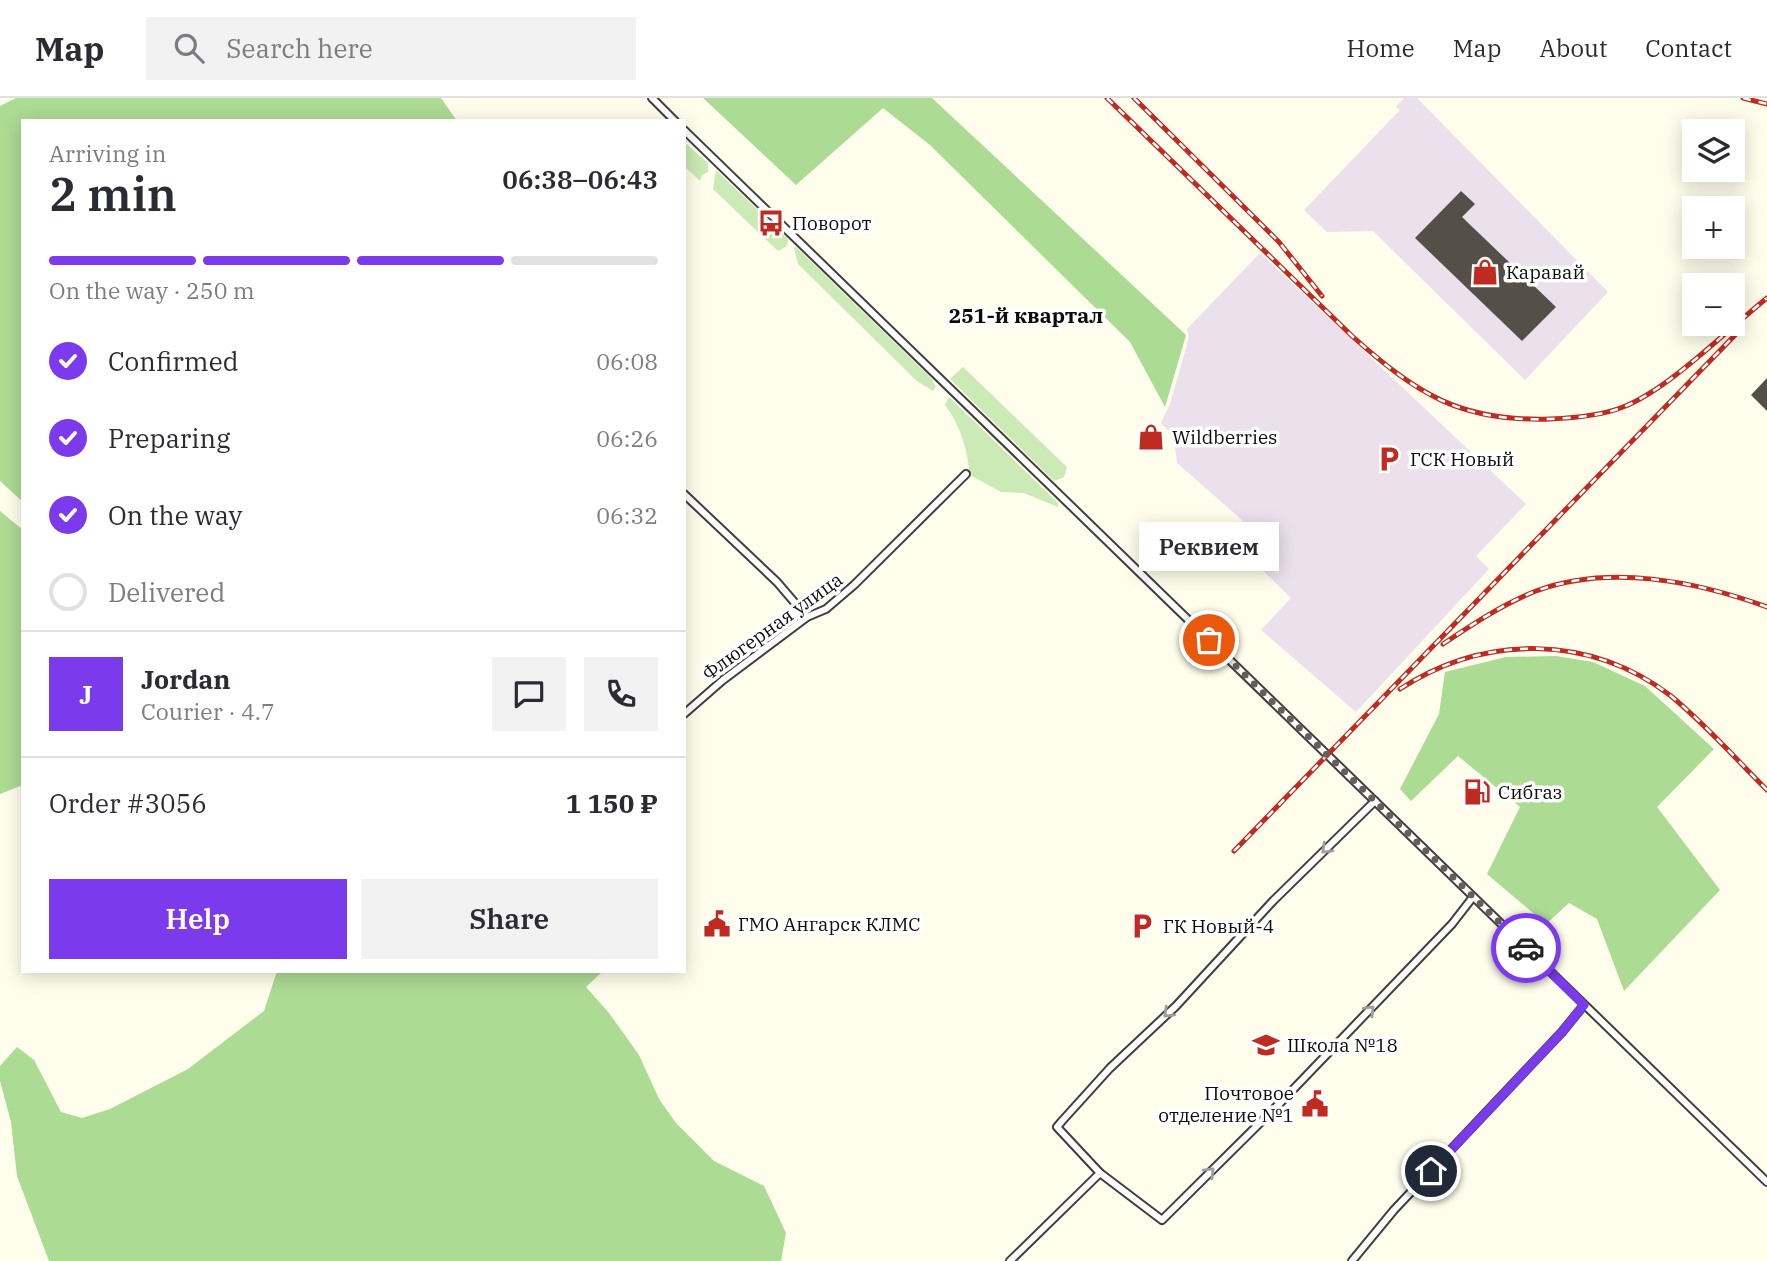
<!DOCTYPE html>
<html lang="en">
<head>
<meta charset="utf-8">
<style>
  :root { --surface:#fff; --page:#f2f2f3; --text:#2b2b33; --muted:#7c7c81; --line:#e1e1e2; --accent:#7c3aed }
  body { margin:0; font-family:"IBM Plex Serif",serif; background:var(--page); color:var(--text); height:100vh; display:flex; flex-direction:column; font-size:26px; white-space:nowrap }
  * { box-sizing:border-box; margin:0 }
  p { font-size:23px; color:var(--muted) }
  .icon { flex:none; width:38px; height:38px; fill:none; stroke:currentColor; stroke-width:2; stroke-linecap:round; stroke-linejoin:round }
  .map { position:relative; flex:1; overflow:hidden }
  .details { position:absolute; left:21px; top:21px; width:665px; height:854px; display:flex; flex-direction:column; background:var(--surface); border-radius:0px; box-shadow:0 4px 18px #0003 }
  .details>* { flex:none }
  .controls { position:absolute; left:1682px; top:21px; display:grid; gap:14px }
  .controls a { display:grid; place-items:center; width:63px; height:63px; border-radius:0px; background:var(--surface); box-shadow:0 4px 18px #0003; font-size:35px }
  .pin { position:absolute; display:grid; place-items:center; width:60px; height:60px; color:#fff; margin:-30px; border:4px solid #fff; border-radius:50%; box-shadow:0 2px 7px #0007 }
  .courier { position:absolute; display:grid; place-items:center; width:70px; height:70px; margin:-35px; border:5px solid #7c3aed; border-radius:50%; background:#fff; color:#222; box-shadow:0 2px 9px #0007 }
  .bubble { position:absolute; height:49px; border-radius:0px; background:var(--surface); box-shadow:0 4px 18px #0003; font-size:23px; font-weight:600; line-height:49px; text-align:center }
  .summary em { font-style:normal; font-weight:600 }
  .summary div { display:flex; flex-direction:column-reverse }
  .summary { display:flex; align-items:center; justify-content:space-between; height:119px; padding:0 28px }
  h1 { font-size:46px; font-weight:600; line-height:52px }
  .bar { display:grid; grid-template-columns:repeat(4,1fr); gap:10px 7px; align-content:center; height:84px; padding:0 28px }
  .bar i { height:9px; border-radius:5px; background:var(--line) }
  .bar .on { background:var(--accent) }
  .bar p { grid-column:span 4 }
  .line { display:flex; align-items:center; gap:18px; padding:0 28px; border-top:2px solid var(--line) }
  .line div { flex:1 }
  .round { display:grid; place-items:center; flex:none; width:74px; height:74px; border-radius:0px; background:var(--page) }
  ol { padding:0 28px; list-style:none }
  li { display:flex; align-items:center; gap:21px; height:77px }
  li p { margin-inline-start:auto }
  li .icon { padding:7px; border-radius:50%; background:var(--accent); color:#fff; stroke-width:4 }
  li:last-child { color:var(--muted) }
  li i { width:38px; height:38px; border:4px solid var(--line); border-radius:50% }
  .cta { display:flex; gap:14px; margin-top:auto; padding:14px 28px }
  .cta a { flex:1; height:80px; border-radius:0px; background:var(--accent); color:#fff; font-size:28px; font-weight:600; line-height:80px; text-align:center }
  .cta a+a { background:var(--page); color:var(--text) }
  header { display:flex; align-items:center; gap:42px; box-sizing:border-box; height:98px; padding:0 35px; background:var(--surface); border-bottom:2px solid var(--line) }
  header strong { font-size:33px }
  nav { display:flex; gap:38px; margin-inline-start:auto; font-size:24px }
  .search { width:490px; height:63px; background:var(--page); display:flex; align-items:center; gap:18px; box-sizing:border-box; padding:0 24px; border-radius:0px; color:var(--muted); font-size:26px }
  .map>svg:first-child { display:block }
  .industrial { fill:#ebe0eb }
  .green { fill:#cbeab5 }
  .forest { fill:#acdb94 }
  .building { fill:#554f48 }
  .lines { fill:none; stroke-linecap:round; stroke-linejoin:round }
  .minor-casing { stroke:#3f3f3f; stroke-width:10 }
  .minor { stroke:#fff; stroke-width:6 }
  .rail-casing { stroke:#bf2b21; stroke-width:5 }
  .rail { stroke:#fff; stroke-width:2.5; stroke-dasharray:8; stroke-linecap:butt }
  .oneway { stroke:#9e9e9e }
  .done { stroke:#61605a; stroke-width:7; stroke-dasharray:0 12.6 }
  .route { stroke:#7c3aed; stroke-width:9 }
  .labels { text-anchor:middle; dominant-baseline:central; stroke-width:7; stroke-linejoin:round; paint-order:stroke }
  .poi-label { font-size:19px; fill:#0c0c0c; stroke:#fff; text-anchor:start }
  .street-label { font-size:19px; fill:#0c0c0c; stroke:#fff }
  .neighbourhood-label { font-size:21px; font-weight:bold; fill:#0c0c0c; stroke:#fff }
</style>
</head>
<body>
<header>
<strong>Map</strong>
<div class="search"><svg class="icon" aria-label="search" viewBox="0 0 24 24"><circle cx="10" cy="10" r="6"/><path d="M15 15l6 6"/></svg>Search here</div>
<nav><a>Home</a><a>Map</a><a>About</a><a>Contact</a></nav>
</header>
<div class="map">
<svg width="1767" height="1163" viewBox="0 0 1767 1163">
  <rect width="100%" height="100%" fill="#fffdeb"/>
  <g class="industrial">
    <polygon points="1404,0 1417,0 1608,194 1525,282 1373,133 1327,134 1304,112 1400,12 1396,9"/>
    <polygon points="1260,155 1526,406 1476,458 1489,471 1356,614 1261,532 1291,500 1242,452 1242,422 1177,365 1174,339 1161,325 1170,306 1189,239 1187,231"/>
  </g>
  <g class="green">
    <polygon points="684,44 708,65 708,74 702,77 700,83 684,68"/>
    <polygon points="716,72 788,141 787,148 778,153 713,91"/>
    <polygon points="796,149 931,280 936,289 933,293 917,283 798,166 794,150"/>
    <polygon points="963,269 1067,369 1064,379 1054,383 950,281"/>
    <path d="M949,299L1058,405V409L1024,395L1001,394L970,377C967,351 961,328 945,307Z"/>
  </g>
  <g class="forest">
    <polygon points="16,0 441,0 457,23 23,23 23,404 0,383 0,8"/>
    <polygon points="703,0 932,0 1186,237 1165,309 1130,244 930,47 883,10 796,87"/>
    <polygon points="0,413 23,432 23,687 0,696"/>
    <polygon points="1556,558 1593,564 1645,588 1714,651 1657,709 1720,792 1624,893 1597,821 1569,805 1546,826 1487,776 1520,709 1458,658 1411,703 1400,691 1439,616 1445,574 1506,559"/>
    <polygon points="277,873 603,873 586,889 609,915 639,957 659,1001 676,1025 714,1063 764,1088 786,1135 781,1163 49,1163 17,1078 11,1024 0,983 0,968 17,949 34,962 61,1014 82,1020 110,1011 188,971 264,913"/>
  </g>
  <g class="building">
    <polygon points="1461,93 1475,106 1462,119 1556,209 1522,243 1415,140"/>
    <polygon points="1767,280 1767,313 1751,297"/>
  </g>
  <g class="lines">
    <g class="minor-casing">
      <g id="minor">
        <polyline points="652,0 675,23"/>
        <polyline points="684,32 1767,1084"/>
        <polyline points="684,396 777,484 807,519"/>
        <polyline points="684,616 723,582 807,519 826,511 854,487 966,376"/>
        <polyline points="1375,703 1273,803 1176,908 1110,970 1062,1023 1057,1029 1100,1075 1162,1122 1282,1003 1452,826 1473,799"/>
        <polyline points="1010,1163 1100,1075"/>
        <polyline points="1352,1163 1394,1112 1562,934 1584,907"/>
      </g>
    </g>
    <use href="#minor" class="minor"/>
    <g class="rail-casing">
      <g id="rail">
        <path d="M1107,0L1352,238C1417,296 1460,324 1550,321C1574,320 1601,318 1623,309C1669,291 1727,232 1767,200"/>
        <polyline points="1134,0 1279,144 1322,198"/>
        <polyline points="1743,0 1767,6"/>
        <path d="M1443,546C1473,526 1503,506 1536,493C1609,466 1696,483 1767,509"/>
        <path d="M1400,591C1484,536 1590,536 1671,598C1705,626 1736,661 1767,692"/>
        <polyline points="1234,753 1738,234"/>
      </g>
    </g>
    <use href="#rail" class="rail"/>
  </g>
  <defs><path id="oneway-chevron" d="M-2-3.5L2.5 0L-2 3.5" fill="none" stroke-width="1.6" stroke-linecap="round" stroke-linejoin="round" transform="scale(1.75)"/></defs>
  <g class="oneway">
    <use href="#oneway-chevron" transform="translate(1326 751) rotate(136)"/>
    <use href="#oneway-chevron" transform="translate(1370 912) rotate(-46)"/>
    <use href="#oneway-chevron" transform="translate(1168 915) rotate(136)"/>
    <use href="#oneway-chevron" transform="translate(1210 1074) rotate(-45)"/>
  </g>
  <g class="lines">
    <polyline class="done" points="1209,542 1526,850"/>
    <polyline class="route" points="1431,1073 1562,934 1584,907 1526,850"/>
  </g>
  <defs>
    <g id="bus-bare" transform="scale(2.1)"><path d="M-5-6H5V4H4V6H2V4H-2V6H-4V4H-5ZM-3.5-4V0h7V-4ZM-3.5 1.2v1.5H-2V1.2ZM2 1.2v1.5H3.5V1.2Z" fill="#bf2b21" stroke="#fff" stroke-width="2.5" paint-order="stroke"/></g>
    <g id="shop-bare" transform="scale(2.1)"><path d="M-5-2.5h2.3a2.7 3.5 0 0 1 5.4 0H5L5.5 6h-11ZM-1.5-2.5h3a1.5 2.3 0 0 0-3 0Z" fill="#bf2b21" stroke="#fff" stroke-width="2.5" paint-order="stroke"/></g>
    <g id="parking-bare" transform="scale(2.1)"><path d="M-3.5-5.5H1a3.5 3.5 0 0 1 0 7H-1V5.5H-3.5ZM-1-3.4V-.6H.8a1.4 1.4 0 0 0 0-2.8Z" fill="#bf2b21" stroke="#fff" stroke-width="2.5" paint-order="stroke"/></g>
    <g id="fuel-bare" transform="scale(2.1)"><path d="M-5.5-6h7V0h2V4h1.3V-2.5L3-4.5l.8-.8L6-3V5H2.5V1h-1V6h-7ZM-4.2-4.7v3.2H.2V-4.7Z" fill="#bf2b21" stroke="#fff" stroke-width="2.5" paint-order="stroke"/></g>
    <g id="civic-bare" transform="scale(2.1)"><path d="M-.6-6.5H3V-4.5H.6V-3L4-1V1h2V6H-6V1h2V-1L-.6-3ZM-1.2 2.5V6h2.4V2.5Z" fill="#bf2b21" stroke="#fff" stroke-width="2.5" paint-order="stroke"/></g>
    <g id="school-bare" transform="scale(2.1)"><path d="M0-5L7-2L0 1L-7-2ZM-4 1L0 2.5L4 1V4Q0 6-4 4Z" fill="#bf2b21" stroke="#fff" stroke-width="2.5" paint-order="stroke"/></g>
  </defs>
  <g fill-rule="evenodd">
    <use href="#bus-bare" x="771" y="125"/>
    <use href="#shop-bare" x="1485" y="174"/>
    <use href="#shop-bare" x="1151" y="339"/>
    <use href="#parking-bare" x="1389" y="361"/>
    <use href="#fuel-bare" x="1477" y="694"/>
    <use href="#civic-bare" x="717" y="826"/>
    <use href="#parking-bare" x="1142" y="828"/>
    <use href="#school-bare" x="1266" y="947"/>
    <use href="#civic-bare" x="1315" y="1006"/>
  </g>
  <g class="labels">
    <g class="poi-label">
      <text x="792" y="125">Поворот</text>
      <text x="1506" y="174">Каравай</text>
      <text x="1172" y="339">Wildberries</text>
      <text x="1410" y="361">ГСК Новый</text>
      <text x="1498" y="694">Сибгаз</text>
      <text x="738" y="826">ГМО Ангарск КЛМС</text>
      <text x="1163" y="828">ГК Новый-4</text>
      <text x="1287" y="947">Школа №18</text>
      <text x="1294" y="995" text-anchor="end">Почтовое<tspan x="1294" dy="22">отделение №1</tspan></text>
    </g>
    <g class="street-label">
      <text transform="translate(772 528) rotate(-36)">Флюгерная улица</text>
    </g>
    <g class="neighbourhood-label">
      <text x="1026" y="217">251-й квартал</text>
    </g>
  </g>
</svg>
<div class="controls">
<a><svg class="icon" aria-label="layers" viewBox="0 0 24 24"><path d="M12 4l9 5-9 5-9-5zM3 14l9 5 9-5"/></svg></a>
<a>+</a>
<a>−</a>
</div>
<div class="pin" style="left:1209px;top:542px;background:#ea580c"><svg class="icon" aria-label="bag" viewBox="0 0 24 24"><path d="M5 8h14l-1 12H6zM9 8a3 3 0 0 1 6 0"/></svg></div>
<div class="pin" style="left:1431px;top:1073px;background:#1f2937"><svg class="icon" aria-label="home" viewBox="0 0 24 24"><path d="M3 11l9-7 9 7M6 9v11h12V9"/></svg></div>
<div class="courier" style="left:1526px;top:850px"><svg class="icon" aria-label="car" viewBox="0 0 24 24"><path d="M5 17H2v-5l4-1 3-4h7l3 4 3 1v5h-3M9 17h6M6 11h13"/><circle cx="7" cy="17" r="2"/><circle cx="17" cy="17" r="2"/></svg></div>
<div class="bubble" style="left:1139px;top:424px;width:140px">Реквием</div>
<section class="details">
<div class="summary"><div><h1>2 min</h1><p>Arriving in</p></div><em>06:38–06:43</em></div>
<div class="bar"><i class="on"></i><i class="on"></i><i class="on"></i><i></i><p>On the way · 250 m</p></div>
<ol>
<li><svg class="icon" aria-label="check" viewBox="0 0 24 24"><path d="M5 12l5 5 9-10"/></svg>Confirmed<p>06:08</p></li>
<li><svg class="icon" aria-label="check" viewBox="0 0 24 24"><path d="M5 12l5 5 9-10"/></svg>Preparing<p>06:26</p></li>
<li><svg class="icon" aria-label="check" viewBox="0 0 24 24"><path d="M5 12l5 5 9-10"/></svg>On the way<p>06:32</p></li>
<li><i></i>Delivered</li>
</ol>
<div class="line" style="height:126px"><b class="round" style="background:var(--accent);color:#fff">J</b><div><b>Jordan</b><p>Courier · 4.7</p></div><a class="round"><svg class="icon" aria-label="chat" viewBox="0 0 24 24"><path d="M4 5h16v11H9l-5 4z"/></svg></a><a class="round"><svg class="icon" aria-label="phone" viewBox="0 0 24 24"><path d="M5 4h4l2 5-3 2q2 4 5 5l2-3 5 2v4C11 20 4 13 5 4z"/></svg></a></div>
<div class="line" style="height:91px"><div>Order #3056</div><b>1 150 ₽</b></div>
<div class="cta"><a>Help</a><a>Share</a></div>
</section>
</div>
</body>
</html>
